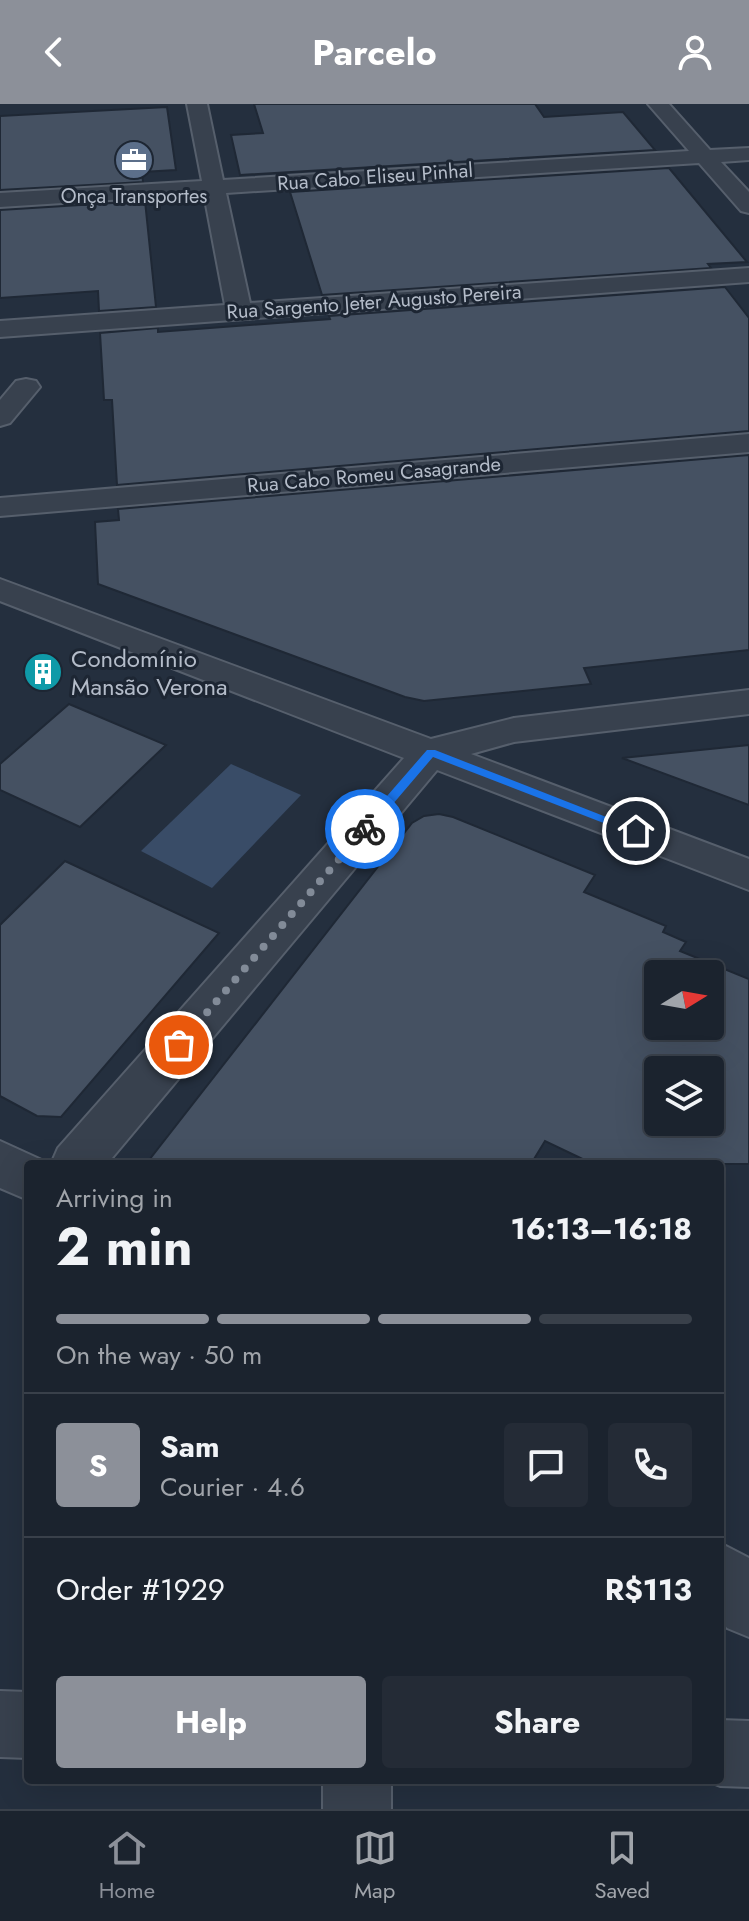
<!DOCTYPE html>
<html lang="en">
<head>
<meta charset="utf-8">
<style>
  :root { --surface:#1b232e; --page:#242b36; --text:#f1f3f6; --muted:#a0a4aa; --line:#39404a; --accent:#8c9099 }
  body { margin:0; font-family:Jost,sans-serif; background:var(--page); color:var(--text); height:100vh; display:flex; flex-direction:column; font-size:30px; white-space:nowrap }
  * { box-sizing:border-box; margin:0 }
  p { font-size:26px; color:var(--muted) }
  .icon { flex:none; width:44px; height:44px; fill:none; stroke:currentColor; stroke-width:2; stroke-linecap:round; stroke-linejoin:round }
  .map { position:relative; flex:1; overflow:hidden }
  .side { position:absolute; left:24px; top:1056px; width:700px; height:624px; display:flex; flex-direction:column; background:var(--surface); border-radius:8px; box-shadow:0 8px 32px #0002,0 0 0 2px var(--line) }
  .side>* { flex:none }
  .needle { width:52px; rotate:79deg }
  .buttons { position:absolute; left:644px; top:856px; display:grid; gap:16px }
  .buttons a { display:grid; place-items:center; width:80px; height:80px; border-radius:8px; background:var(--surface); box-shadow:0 8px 32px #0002,0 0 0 2px var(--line); font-size:40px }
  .pin { position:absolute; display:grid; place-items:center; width:68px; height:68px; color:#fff; margin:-34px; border:4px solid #fff; border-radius:50%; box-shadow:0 2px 8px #0007 }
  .courier { position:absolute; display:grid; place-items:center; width:80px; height:80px; margin:-40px; border:6px solid #1a73e8; border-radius:50%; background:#fff; color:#222; box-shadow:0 2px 10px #0007 }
  .overview em { font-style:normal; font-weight:700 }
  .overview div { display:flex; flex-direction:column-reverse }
  .overview { display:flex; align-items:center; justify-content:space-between; height:136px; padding:0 32px }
  h1 { font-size:52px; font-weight:700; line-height:60px }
  .bar { display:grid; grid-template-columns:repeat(4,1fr); gap:12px 8px; align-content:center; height:96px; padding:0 32px }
  .bar i { height:10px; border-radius:6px; background:var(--line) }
  .bar .on { background:var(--accent) }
  .bar p { grid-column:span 4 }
  .line { display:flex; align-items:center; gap:20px; padding:0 32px; border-top:2px solid var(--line) }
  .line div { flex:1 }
  .round { display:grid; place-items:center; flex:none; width:84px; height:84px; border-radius:8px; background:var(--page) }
  .primary-button { display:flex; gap:16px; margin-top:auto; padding:16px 32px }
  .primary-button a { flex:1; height:92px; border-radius:8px; background:var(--accent); color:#fff; font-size:32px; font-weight:700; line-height:92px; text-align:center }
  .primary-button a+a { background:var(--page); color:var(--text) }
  header { display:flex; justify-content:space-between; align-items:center; height:104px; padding:0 32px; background:var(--accent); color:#fff; font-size:36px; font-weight:700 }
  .menu { display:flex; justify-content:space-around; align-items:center; height:112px; border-top:2px solid var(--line); background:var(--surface); font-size:22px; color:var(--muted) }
  .menu a { display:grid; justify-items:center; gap:4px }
  .menu .on { color:var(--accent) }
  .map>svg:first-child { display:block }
  .water { fill:#394c67 }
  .building { fill:#455162; stroke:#1f2835; stroke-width:2; fill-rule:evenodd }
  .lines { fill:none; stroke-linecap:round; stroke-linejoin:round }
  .minor-casing { stroke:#565f6c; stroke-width:4 }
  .minor { fill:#38414e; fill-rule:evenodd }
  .route { fill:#1a73e8 }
  .done { stroke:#828b98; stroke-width:8; stroke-dasharray:0 14.4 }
  .labels { text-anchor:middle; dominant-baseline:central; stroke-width:6; stroke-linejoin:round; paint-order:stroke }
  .far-street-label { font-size:20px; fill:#b4bcc9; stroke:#1d2633 }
  .far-poi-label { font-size:20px; fill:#b4bcc9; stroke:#1d2633 }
  .poi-label { font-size:24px; fill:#b4bcc9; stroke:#1d2633; text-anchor:start }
</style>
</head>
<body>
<header><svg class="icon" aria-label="back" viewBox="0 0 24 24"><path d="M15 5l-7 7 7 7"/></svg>Parcelo<svg class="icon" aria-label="person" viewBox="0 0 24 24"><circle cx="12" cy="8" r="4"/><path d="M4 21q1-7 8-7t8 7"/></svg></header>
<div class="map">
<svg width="749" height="1705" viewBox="0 0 749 1705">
  <rect width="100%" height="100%" fill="#242f3e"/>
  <polygon class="water" points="231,660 301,691 212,784 141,747"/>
  <g class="building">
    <polygon points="254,0 535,0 544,13 623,8 655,46 240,71 231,31 263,29"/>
    <polygon points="167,3 176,66 142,68 143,78 0,86 0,12"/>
    <polygon points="669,64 747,158 708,160 711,164 322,191 290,88"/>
    <polygon points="145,97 156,203 99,207 98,187 0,194 0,106"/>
    <polygon points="725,183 749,214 749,327 117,381 112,296 104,296 100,229 158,224 158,228 330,215 329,212"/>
    <polygon points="749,351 749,546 584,564 591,580 424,597 405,593 98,480 95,418 119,416 118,405"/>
    <polygon points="69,600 166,641 80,723 0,686 0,660"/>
    <polygon points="749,641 749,701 622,654"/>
    <path d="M439,710L453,713L595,771L584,788L666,822L663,828L686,838L680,847L749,875V1060H593L545,1037L531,1060H146L412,719L424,712ZM658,870H710V922H658ZM658,966H710V1018H658Z"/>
    <polygon points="65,757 219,829 61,1013 37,1012 0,992 0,821"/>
  </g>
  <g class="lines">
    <g class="minor-casing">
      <g id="minor">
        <polygon points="187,0 207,0 223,76 689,47 648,0 669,0 710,46 749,44 749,56 721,58 749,88 749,109 741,107 699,59 226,89 250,199 749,164 749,178 0,233 0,217 225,201 204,90 0,103 0,89 202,77"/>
        <polygon points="26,275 36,277 40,283 10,319 0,322 0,296 16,277"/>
        <polygon points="749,330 749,348 0,412 0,394"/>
        <polygon points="0,475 431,635 514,614 749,586 749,610 514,638 471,650 749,755 749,786 437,666 107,1060 51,1060 58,1044 404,654 0,497"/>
        <polygon points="0,1037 46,1058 28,1060 28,1096 0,1084"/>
        <polygon points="720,1439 749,1454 749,1533 727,1524 720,1514"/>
        <polygon points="0,1587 28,1588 28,1654 0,1653"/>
        <polygon points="720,1616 749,1617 749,1683 720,1682 705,1676 720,1676"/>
        <rect x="323" y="1676" width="68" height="29"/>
      </g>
    </g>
    <use href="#minor" class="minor"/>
  </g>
  <polygon class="route" points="427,646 435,646 642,727 632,730 433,653 369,728 361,728 361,722"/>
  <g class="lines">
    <polyline class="done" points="179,941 365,725"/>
  </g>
  <defs>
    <g id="office-disc" transform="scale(2)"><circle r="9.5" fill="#5c6f8a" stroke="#1d2633"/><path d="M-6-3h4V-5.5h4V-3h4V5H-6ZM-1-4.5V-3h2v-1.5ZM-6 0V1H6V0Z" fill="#fff"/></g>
    <g id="building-disc" transform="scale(2)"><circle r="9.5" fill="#0f9aa8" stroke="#1d2633"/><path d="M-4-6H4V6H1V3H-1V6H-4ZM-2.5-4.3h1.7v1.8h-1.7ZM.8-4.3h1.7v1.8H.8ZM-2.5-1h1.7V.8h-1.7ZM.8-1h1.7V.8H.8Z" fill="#fff"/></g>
  </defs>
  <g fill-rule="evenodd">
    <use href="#office-disc" x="134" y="56"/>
    <use href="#building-disc" x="43" y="568"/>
  </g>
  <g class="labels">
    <g class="far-street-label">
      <text transform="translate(375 73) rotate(-4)">Rua Cabo Eliseu Pinhal</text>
      <text transform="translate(374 198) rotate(-4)">Rua Sargento Jeter Augusto Pereira</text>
      <text transform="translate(374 371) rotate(-5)">Rua Cabo Romeu Casagrande</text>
    </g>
    <g class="far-poi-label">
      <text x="134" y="92">Onça Transportes</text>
    </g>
    <g class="poi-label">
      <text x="71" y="554">Condomínio<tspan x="71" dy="28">Mansão Verona</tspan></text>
    </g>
  </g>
</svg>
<div class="buttons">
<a><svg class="needle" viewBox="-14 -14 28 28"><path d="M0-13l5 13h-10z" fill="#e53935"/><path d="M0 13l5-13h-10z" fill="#a0a4aa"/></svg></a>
<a><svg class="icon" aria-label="layers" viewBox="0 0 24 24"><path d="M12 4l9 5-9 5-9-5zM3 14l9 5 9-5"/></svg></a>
</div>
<div class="pin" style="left:179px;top:941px;background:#ea580c"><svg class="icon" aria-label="bag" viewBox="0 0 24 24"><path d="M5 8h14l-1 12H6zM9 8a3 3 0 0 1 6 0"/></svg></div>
<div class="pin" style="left:636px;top:727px;background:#1f2937"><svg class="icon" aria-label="home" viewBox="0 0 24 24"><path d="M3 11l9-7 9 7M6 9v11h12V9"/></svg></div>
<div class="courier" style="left:365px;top:725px"><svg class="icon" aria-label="bike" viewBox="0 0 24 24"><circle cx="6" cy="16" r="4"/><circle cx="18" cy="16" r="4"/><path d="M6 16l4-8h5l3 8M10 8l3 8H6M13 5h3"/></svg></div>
<section class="side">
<div class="overview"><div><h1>2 min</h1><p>Arriving in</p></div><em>16:13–16:18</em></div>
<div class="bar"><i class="on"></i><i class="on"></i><i class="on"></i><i></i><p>On the way · 50 m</p></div>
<div class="line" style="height:144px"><b class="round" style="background:var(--accent);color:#fff">S</b><div><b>Sam</b><p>Courier · 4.6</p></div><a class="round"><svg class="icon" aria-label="chat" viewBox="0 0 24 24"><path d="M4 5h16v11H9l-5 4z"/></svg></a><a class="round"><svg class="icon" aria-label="phone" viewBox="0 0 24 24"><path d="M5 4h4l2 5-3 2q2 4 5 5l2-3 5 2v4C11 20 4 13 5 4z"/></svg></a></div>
<div class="line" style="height:104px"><div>Order #1929</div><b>R$113</b></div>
<div class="primary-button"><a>Help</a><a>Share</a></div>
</section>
</div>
<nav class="menu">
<a class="on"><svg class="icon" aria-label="home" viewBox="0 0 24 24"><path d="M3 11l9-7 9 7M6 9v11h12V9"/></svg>Home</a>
<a><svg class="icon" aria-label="map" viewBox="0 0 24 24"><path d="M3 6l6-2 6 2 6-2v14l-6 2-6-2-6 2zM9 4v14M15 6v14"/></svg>Map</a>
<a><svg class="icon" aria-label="saved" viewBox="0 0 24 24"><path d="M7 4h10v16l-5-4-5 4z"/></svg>Saved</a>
</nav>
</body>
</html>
